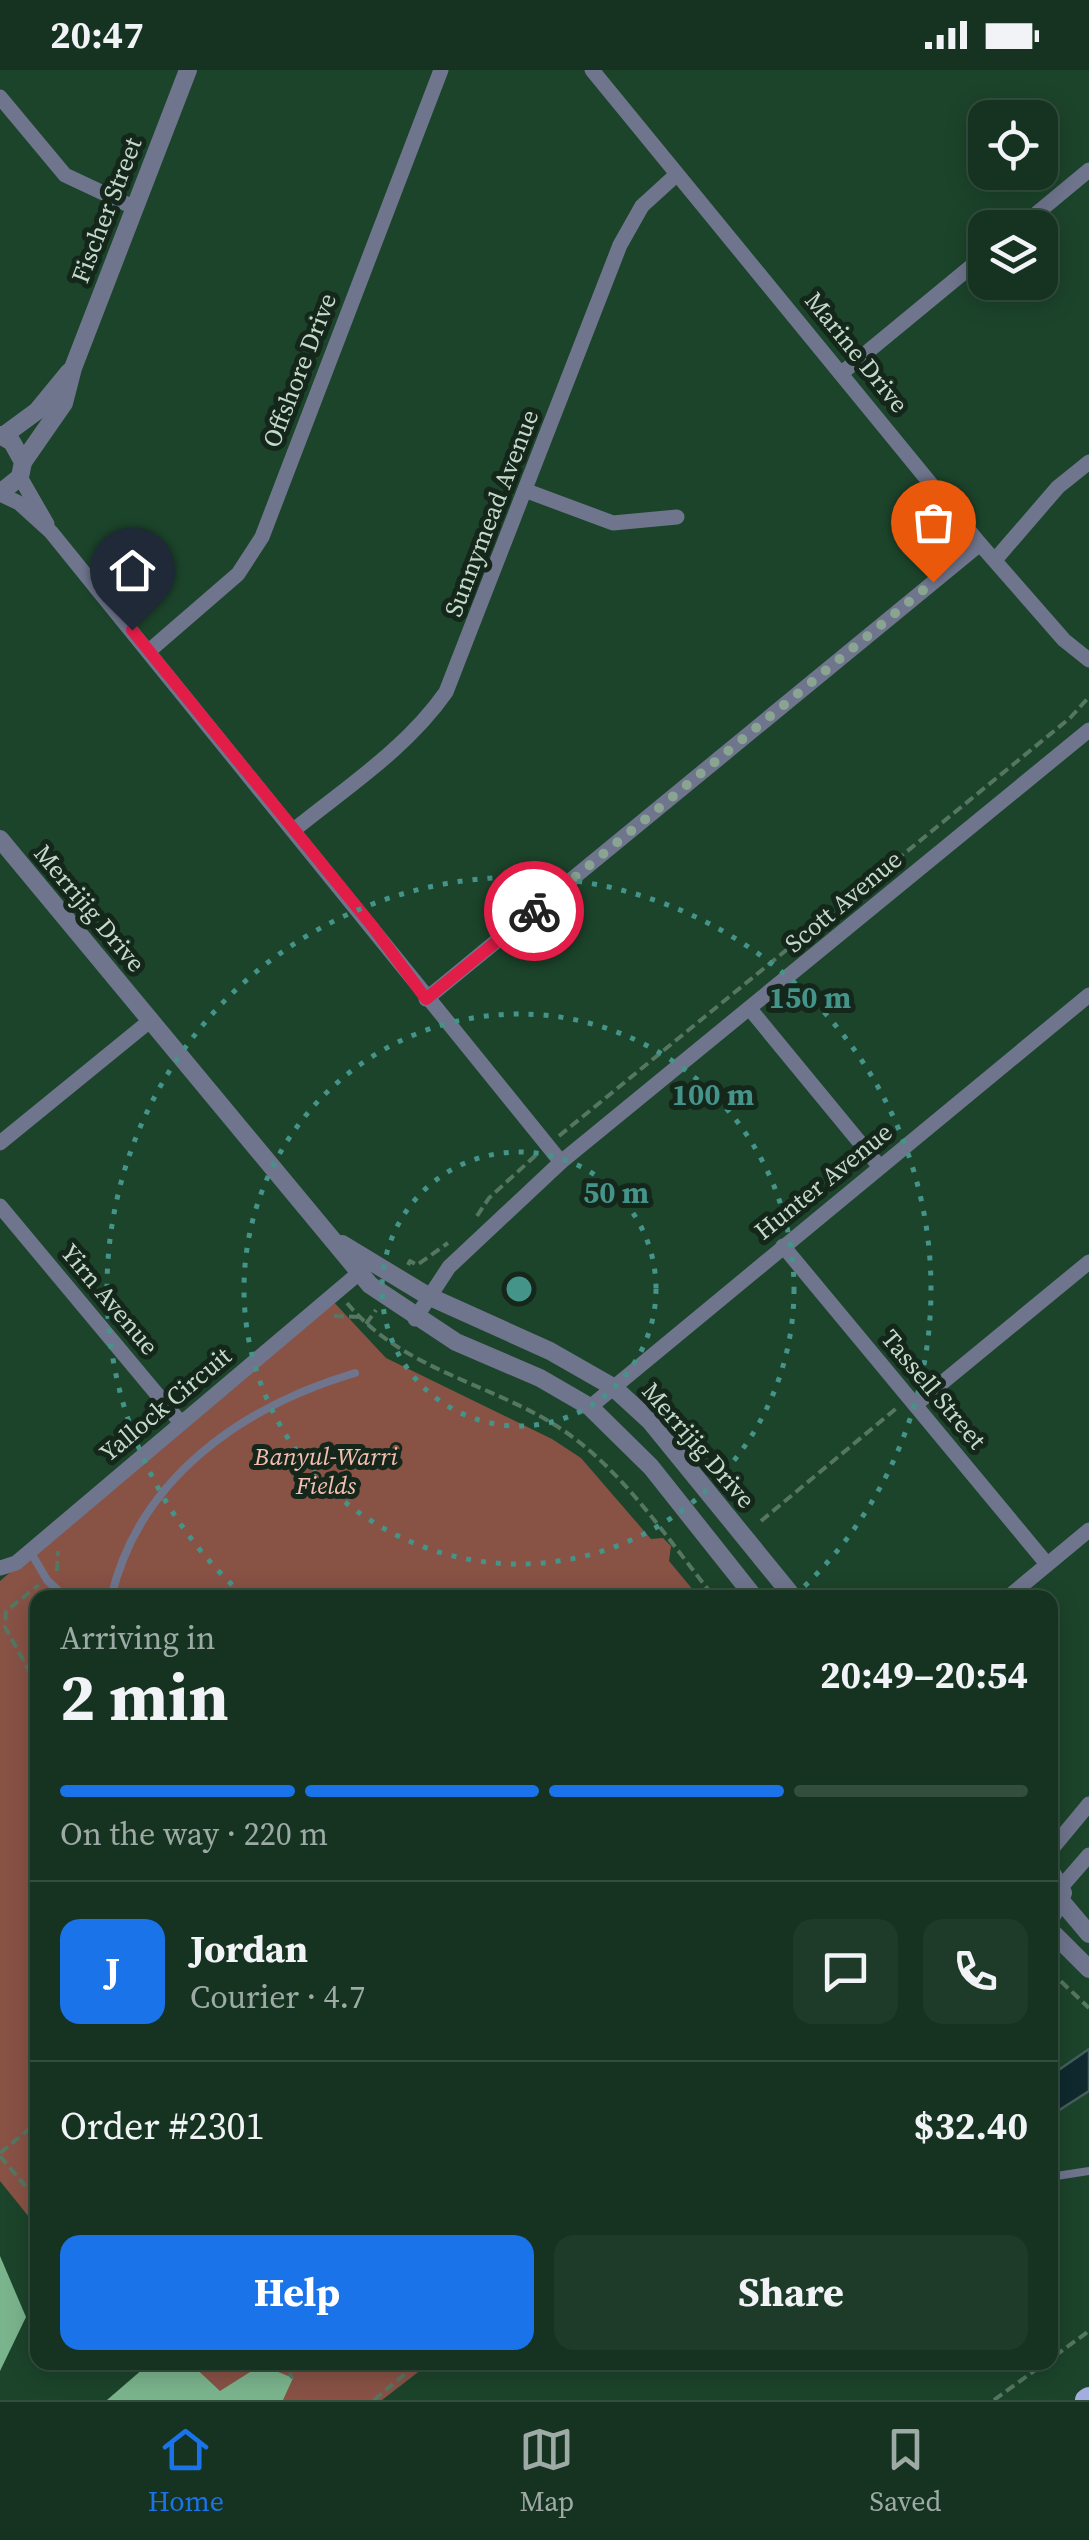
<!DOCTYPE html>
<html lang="en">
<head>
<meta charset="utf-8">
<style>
  :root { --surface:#153320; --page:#1e3b29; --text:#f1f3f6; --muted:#9daaa5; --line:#344e3e; --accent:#1a73e8 }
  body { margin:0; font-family:"Source Serif 4",serif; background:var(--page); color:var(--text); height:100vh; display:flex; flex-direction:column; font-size:38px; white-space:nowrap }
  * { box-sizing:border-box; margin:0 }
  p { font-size:32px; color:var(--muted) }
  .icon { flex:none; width:55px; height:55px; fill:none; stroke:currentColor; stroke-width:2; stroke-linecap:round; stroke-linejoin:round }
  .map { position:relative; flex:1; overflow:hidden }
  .drawer { position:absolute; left:30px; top:1520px; width:1028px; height:780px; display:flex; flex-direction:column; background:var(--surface); border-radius:20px; box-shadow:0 5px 25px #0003,0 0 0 2px var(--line) }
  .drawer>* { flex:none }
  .fabs { position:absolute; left:968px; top:30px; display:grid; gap:20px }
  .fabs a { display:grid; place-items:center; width:90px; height:90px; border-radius:20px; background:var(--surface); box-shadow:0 5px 25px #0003,0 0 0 2px var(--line); font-size:50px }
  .pin { position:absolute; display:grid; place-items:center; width:85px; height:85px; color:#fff; margin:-102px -42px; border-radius:50% 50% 50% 0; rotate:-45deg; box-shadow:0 0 10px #0007 }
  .pin .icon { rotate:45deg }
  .courier { position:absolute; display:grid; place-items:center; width:100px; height:100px; margin:-50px; border:8px solid #e11d48; border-radius:50%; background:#fff; color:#222; box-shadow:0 2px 12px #0007 }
  .headline em { font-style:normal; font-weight:700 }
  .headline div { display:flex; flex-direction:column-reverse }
  .headline { display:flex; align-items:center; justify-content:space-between; height:170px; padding:0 30px }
  h1 { font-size:65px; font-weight:700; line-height:75px }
  .bar { display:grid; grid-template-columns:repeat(4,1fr); gap:15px 10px; align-content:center; height:120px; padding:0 30px }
  .bar i { height:12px; border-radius:8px; background:var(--line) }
  .bar .on { background:var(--accent) }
  .bar p { grid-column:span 4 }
  .line { display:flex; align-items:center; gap:25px; padding:0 30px; border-top:2px solid var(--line) }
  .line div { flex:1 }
  .round { display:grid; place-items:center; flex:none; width:105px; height:105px; border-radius:20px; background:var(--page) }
  .button { display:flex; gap:20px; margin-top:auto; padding:20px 30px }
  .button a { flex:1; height:115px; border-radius:20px; background:var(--accent); color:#fff; font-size:40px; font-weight:700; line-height:115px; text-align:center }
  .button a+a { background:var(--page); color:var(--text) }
  .status { display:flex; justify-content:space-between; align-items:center; height:70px; padding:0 50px; background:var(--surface); direction:ltr }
  .status svg { height:28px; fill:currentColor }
  .tab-bar { display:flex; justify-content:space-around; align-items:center; height:140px; border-top:2px solid var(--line); background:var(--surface); font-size:28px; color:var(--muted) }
  .tab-bar a { display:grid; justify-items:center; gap:5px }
  .tab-bar .on { color:var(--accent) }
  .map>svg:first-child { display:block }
  .green { fill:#885245 }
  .water { fill:#0f292e; stroke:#455e5d; stroke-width:2.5 }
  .building { fill:#7ab48d }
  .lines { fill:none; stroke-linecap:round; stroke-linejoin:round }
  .path { stroke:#557661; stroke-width:4; stroke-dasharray:10 5; stroke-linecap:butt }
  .service { stroke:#6f758d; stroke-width:8 }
  .minor { stroke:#6f758d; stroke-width:15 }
  .tertiary { stroke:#6f758d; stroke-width:18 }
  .primary { stroke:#a2aede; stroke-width:22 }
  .done { stroke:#89a592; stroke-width:10; stroke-dasharray:0 18 }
  .route { stroke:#e11d48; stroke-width:12 }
  .ring { fill:none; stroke:#45948a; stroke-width:5; stroke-dasharray:5 10 }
  .labels { text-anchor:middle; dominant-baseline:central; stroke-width:10; stroke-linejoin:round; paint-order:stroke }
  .street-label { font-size:25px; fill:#c4d9ca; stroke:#15261b }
  .park-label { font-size:25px; font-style:italic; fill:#f6beb0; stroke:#15261b }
  .centre { fill:#45948a; stroke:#15261b; stroke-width:5 }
  .ring-label { font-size:30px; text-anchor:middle; font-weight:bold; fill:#45948a; stroke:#15261b; stroke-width:10; stroke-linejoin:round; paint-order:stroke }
</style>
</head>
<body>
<div class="status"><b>20:47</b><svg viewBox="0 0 49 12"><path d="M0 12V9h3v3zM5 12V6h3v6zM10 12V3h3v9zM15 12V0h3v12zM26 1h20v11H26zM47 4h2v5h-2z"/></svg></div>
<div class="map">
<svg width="1089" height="2330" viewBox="0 0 1089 2330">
  <rect width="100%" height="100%" fill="#1c442b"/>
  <g class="green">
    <polygon points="330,1228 386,1288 552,1369 581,1388 651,1469 663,1468 671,1476 669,1491 699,1527 38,1528 37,2157 0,2111 0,1511"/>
    <polygon points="150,2293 430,2293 382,2330 182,2330"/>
  </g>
  <polygon class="water" points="1089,1979 1089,2021 1050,2046 1050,2006"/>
  <g class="building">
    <polygon points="0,2186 26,2247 0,2301"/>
    <polygon points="151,2292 189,2292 220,2321 261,2295 293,2308 283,2330 107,2330"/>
  </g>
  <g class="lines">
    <g class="path">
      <polyline points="559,1066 1070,648 1089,627"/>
      <polyline points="477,1146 489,1128 536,1085"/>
      <polyline points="408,1195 410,1191 417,1195 448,1173"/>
      <path d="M347,1233C402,1299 486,1312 555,1355C621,1396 667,1469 715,1528"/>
      <polyline points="334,1246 359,1247"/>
      <polyline points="366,1254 376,1240"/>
      <polyline points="761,1451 898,1337"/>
      <polyline points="57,1501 58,1481"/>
      <polyline points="38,1617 5,1557 6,1541 39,1515"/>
      <polyline points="1050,1901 1089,1938"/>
      <polyline points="0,2083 38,2052"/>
      <polyline points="0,2086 38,2131"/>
      <polyline points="279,2292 293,2308"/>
      <polyline points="874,2292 879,2302"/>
      <polyline points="374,2330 419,2292"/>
      <polyline points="994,2330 1089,2261"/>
    </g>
    <g class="service">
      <polyline points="30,1481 47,1510 66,1528"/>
      <path d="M111,1528C139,1407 244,1336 355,1303"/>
      <polyline points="1050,2107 1089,2101"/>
    </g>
    <g class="minor">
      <polyline points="592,0 980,474 1064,570 1089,590"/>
      <polyline points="0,27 65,105 133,137"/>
      <polyline points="1019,158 1089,100"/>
      <polyline points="843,302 985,185"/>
      <polyline points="20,407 47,454"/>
      <polyline points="527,421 613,453 677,447"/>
      <polyline points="0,424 19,433 51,462 561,1092"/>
      <polyline points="995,490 1058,417 1089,392"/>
      <polyline points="149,581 238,504 262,467 441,0"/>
      <path d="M295,759C347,717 407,678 446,622L620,175L642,136L676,105"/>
      <polyline points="426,929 980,474"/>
      <polyline points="750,939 880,1097"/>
      <polyline points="0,1073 151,950"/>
      <polyline points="0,1136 181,1353"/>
      <polyline points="783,1176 1047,1494"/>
      <polyline points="415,1249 449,1197 561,1092 1089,660"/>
      <polyline points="915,1335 1089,1192"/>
      <polyline points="590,1337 1089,925"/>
      <polyline points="0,1498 16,1493 359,1203"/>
      <polyline points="1007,1528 1089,1460"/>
      <polyline points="1050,1781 1089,1734"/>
      <polyline points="1062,1816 1089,1785"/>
    </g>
    <g class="tertiary">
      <polyline points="0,365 12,372 23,392 20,407 0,423"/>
      <polyline points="3,366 37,341 69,302"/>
      <polyline points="23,392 64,333 73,298 188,0"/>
      <polyline points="0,769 370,1215 456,1272 540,1308 590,1337 651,1397 755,1528"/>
      <polyline points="342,1174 428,1226 550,1281 613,1317 650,1351 794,1528"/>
      <polyline points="1050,1800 1063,1823 1050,1850"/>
      <polyline points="1062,1832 1089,1864"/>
      <polyline points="1050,1860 1089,1899"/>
    </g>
    <polyline class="primary" points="1086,2330 1089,2328"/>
  </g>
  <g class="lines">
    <polyline class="done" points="534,841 933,512"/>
    <polyline class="route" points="132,560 373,857 426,929 534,841"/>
  </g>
  <g class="ring">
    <circle cx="519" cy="1219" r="137"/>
    <circle cx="519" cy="1219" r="275"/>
    <path d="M243 1525A412 412 0 1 1 795 1525"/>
  </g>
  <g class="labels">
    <g class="street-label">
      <text transform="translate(106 140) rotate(-69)">Fischer Street</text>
      <text transform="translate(857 282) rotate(51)">Marine Drive</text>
      <text transform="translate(299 300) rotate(-69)">Offshore Drive</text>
      <text transform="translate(491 443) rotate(-69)">Sunnymead Avenue</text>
      <text transform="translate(843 831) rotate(-40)">Scott Avenue</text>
      <text transform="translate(90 838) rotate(50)">Merrijig Drive</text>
      <text transform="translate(823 1111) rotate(-39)">Hunter Avenue</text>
      <text transform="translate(110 1229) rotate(50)">Yirn Avenue</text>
      <text transform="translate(934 1319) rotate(50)">Tassell Street</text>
      <text transform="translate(165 1334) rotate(-40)">Yallock Circuit</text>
      <text transform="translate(699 1375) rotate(49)">Merrijig Drive</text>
    </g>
    <g class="park-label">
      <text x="326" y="1386">Banyul-Warri<tspan x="326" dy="29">Fields</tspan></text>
    </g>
  </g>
  <circle cx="519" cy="1219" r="15" class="centre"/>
  <g class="ring-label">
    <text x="810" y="938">150 m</text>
    <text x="713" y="1035">100 m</text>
    <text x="616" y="1133">50 m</text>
  </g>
</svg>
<div class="fabs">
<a><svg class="icon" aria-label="locate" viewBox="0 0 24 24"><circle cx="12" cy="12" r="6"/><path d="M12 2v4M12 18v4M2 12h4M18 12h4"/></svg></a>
<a><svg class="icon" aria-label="layers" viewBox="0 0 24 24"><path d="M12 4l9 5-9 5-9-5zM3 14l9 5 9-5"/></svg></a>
</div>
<div class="pin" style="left:933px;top:512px;background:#ea580c"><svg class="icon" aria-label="bag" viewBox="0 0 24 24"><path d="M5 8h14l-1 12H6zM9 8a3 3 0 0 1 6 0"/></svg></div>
<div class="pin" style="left:132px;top:560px;background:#1f2937"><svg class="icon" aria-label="home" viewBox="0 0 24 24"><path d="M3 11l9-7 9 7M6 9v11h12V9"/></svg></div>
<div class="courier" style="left:534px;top:841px"><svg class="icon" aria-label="bike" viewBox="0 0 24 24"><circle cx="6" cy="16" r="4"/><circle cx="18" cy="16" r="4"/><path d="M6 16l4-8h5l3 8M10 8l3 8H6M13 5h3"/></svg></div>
<section class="drawer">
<div class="headline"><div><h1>2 min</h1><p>Arriving in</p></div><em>20:49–20:54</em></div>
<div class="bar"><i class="on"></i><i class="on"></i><i class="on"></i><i></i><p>On the way · 220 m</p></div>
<div class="line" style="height:180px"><b class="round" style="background:var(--accent);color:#fff">J</b><div><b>Jordan</b><p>Courier · 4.7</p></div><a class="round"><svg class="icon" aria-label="chat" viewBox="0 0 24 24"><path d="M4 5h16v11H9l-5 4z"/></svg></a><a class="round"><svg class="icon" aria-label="phone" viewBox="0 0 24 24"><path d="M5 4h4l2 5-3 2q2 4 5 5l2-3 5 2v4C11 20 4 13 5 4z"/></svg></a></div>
<div class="line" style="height:130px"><div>Order #2301</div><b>$32.40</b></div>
<div class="button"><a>Help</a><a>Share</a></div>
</section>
</div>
<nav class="tab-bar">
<a class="on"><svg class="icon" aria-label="home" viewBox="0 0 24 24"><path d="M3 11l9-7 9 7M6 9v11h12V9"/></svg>Home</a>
<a><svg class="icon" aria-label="map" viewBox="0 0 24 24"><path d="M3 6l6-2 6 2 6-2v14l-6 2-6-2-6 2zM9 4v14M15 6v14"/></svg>Map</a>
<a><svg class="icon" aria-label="saved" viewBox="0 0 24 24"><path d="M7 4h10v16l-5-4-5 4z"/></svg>Saved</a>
</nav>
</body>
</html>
